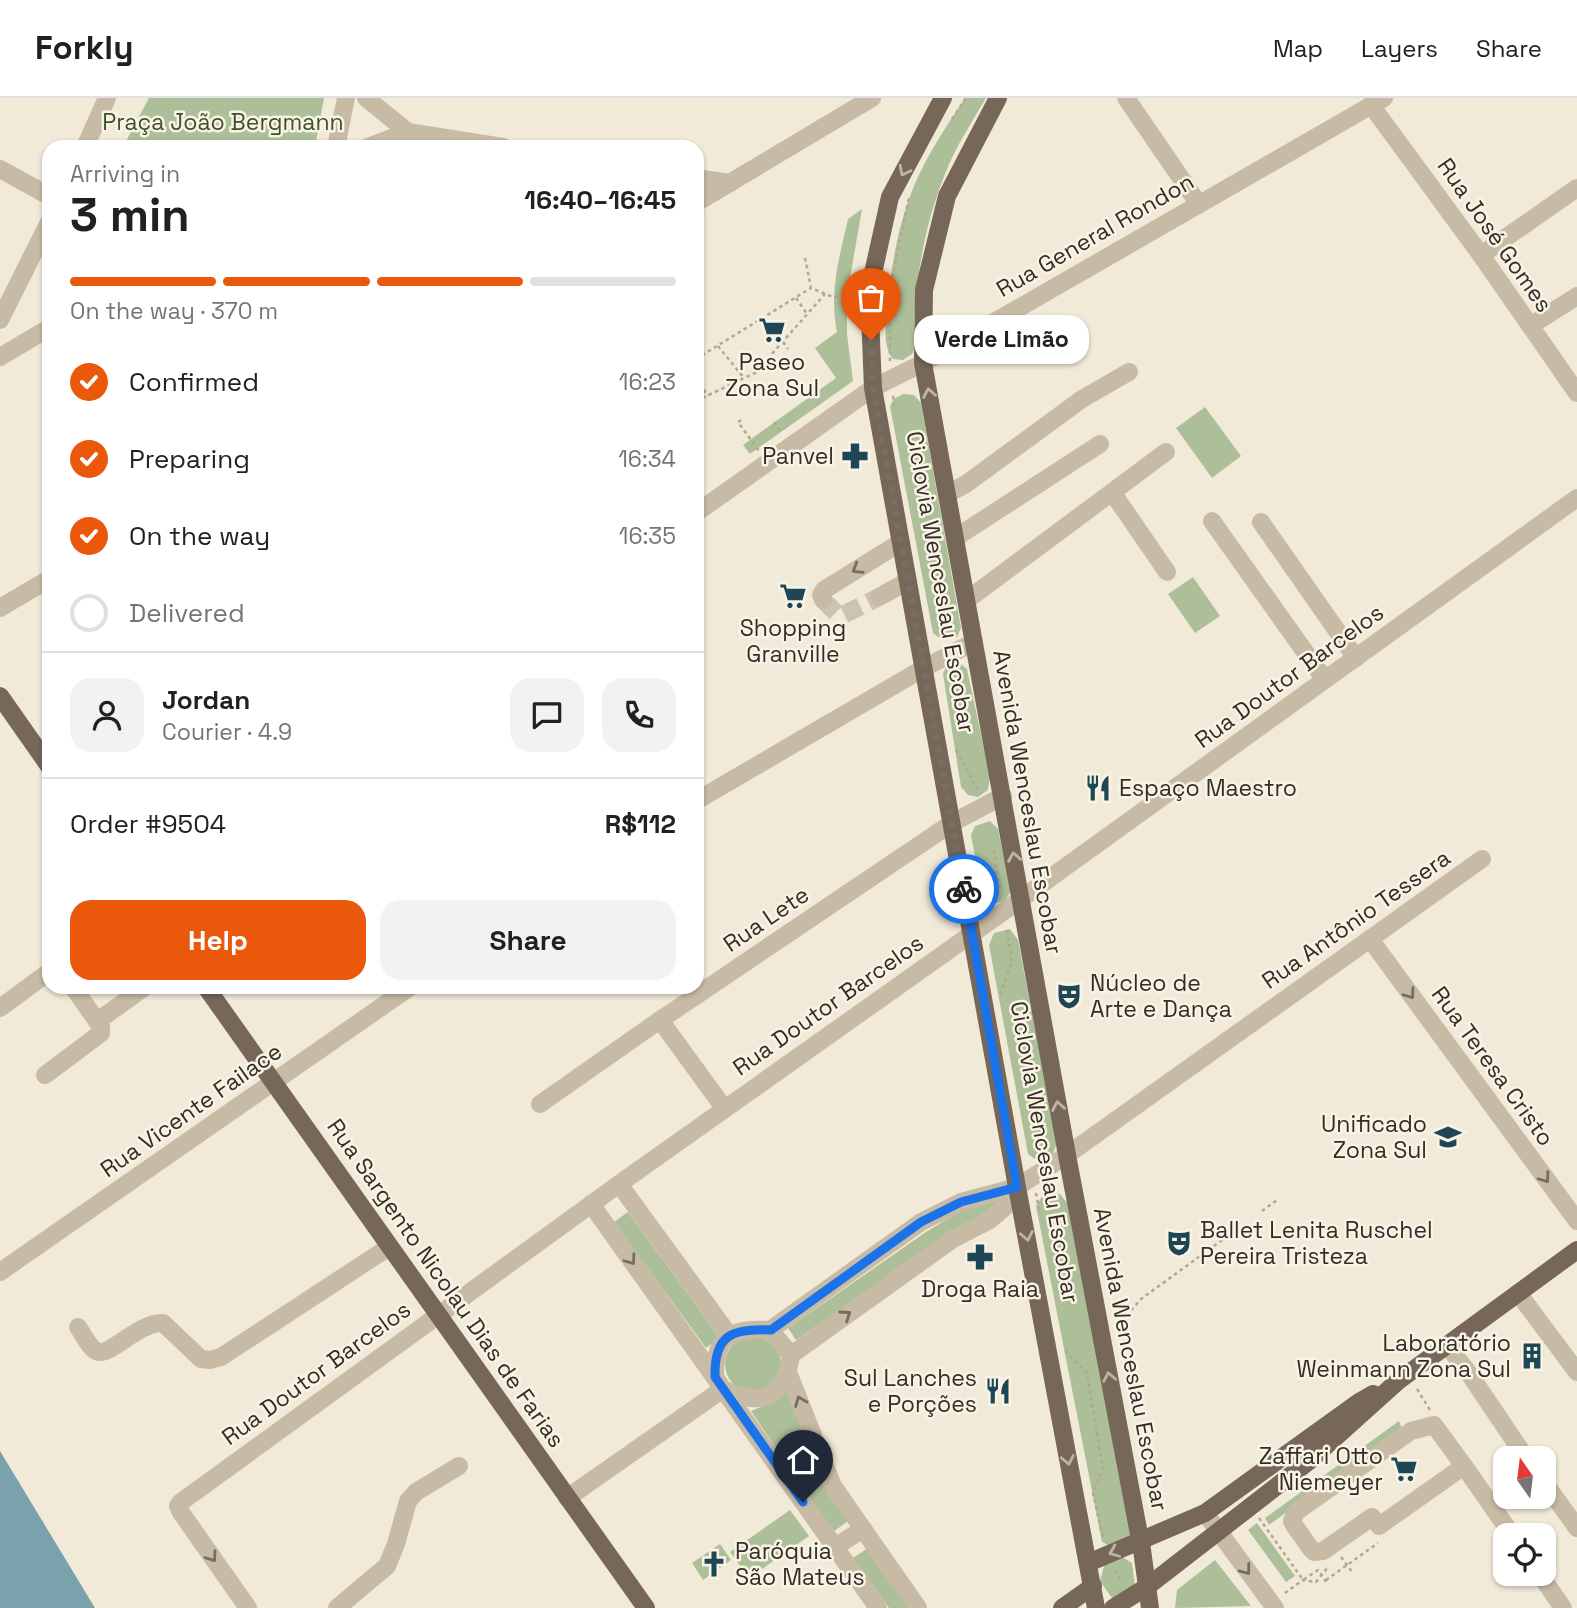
<!DOCTYPE html>
<html lang="en">
<head>
<meta charset="utf-8">
<style>
  :root { --surface:#fff; --page:#f2f2f2; --text:#202124; --muted:#757577; --line:#e0e0e0; --accent:#ea580c }
  body { margin:0; font-family:"Space Grotesk",sans-serif; background:var(--page); color:var(--text); height:100vh; display:flex; flex-direction:column; font-size:26px; white-space:nowrap }
  * { box-sizing:border-box; margin:0 }
  p { font-size:23px; color:var(--muted) }
  .icon { flex:none; width:38px; height:38px; fill:none; stroke:currentColor; stroke-width:2; stroke-linecap:round; stroke-linejoin:round }
  .map { position:relative; flex:1; overflow:hidden }
  .details { position:absolute; left:42px; top:42px; width:662px; height:854px; display:flex; flex-direction:column; background:var(--surface); border-radius:21px; box-shadow:0 2px 5px #0004 }
  .details>* { flex:none }
  .needle { width:46px; rotate:346deg }
  .controls { position:absolute; left:1493px; top:1348px; display:grid; gap:14px }
  .controls a { display:grid; place-items:center; width:63px; height:63px; border-radius:14px; background:var(--surface); box-shadow:0 2px 5px #0004; font-size:35px }
  .pin { position:absolute; display:grid; place-items:center; width:60px; height:60px; color:#fff; margin:-72px -30px; border-radius:50% 50% 50% 0; rotate:-45deg; box-shadow:0 0 7px #0007 }
  .pin .icon { rotate:45deg }
  .courier { position:absolute; display:grid; place-items:center; width:70px; height:70px; margin:-35px; border:5px solid #1a73e8; border-radius:50%; background:#fff; color:#222; box-shadow:0 2px 9px #0007 }
  .bubble { position:absolute; height:49px; border-radius:21px; background:var(--surface); box-shadow:0 2px 5px #0004; font-size:23px; font-weight:700; line-height:49px; text-align:center }
  .overview em { font-style:normal; font-weight:700 }
  .overview div { display:flex; flex-direction:column-reverse }
  .overview { display:flex; align-items:center; justify-content:space-between; height:119px; padding:0 28px }
  h1 { font-size:46px; font-weight:700; line-height:52px }
  .bar { display:grid; grid-template-columns:repeat(4,1fr); gap:10px 7px; align-content:center; height:84px; padding:0 28px }
  .bar i { height:9px; border-radius:5px; background:var(--line) }
  .bar .current { background:var(--accent) }
  .bar p { grid-column:span 4 }
  .line { display:flex; align-items:center; gap:18px; padding:0 28px; border-top:2px solid var(--line) }
  .line div { flex:1 }
  .round { display:grid; place-items:center; flex:none; width:74px; height:74px; border-radius:21px; background:var(--page) }
  ol { padding:0 28px; list-style:none }
  li { display:flex; align-items:center; gap:21px; height:77px }
  li p { margin-inline-start:auto }
  li .icon { padding:7px; border-radius:50%; background:var(--accent); color:#fff; stroke-width:4 }
  li:last-child { color:var(--muted) }
  li i { width:38px; height:38px; border:4px solid var(--line); border-radius:50% }
  .button { display:flex; gap:14px; margin-top:auto; padding:14px 28px }
  .button a { flex:1; height:80px; border-radius:21px; background:var(--accent); color:#fff; font-size:28px; font-weight:700; line-height:80px; text-align:center }
  .button a+a { background:var(--page); color:var(--text) }
  header { display:flex; align-items:center; gap:42px; box-sizing:border-box; height:98px; padding:0 35px; background:var(--surface); border-bottom:2px solid var(--line) }
  header strong { font-size:33px }
  nav { display:flex; gap:38px; margin-inline-start:auto; font-size:24px }
  .map>svg:first-child { display:block }
  .green { fill:#acbf99 }
  .water { fill:#79a2ad }
  .lines { fill:none; stroke-linecap:round; stroke-linejoin:round }
  .minor-tunnel { stroke:#cbc4b5; stroke-width:18; stroke-dasharray:18 9; stroke-linecap:butt }
  .path { stroke:#b4a690; stroke-width:2.5; stroke-dasharray:3.5 3.5; stroke-linecap:butt }
  .minor { stroke:#c8bba5; stroke-width:18 }
  .major { stroke:#766758; stroke-width:18 }
  .oneway { stroke:#beb4a6 }
  .oneway2 { stroke:#776d5f }
  .done { stroke:#766f65; stroke-width:7; stroke-dasharray:0 12.6 }
  .route { stroke:#1a73e8; stroke-width:9 }
  .labels { text-anchor:middle; dominant-baseline:central; stroke-width:5; stroke-linejoin:round; paint-order:stroke }
  .park-label { font-size:23px; fill:#3d522b; stroke:#f9f3e5 }
  .street-label { font-size:23px; fill:#342d26; stroke:#f9f3e5 }
  .poi-label { font-size:23px; fill:#342d26; stroke:#f9f3e5; text-anchor:end }
</style>
</head>
<body>
<header>
<strong>Forkly</strong>
<nav><a>Map</a><a>Layers</a><a>Share</a></nav>
</header>
<div class="map">
<svg width="1577" height="1510" viewBox="0 0 1577 1510">
  <rect width="100%" height="100%" fill="#f1ead9"/>
  <g class="green">
    <polygon points="149,0 324,0 315,49 123,49"/>
    <path d="M965,0H986C972,24 955,50 945,76C923,131 913,192 914,251L912,256L903,262L893,261C882,248 886,225 887,209C891,173 896,138 908,104C920,67 944,32 965,0Z"/>
    <path d="M862,111L847,197V236L853,283L750,356L743,347L836,280L815,250L837,234C829,193 839,161 848,121Z"/>
    <path d="M903,296L914,297L921,305L961,530L957,539C947,543 941,542 933,535L890,308L894,301Z"/>
    <polygon points="1205,309 1241,358 1212,380 1176,330"/>
    <polygon points="1193,479 1220,518 1195,535 1168,496"/>
    <polygon points="960,565 967,571 990,679 988,692 978,699 968,697 961,689 943,576 946,568"/>
    <polygon points="990,723 998,731 1011,793 1005,803 992,806 983,800 971,737 975,728"/>
    <polygon points="1010,831 1018,842 1057,1045 1052,1058 1039,1064 1028,1056 989,847 994,835"/>
    <polygon points="1050,1092 1061,1097 1067,1105 1132,1437 1112,1449 1102,1444 1036,1108 1041,1100"/>
    <polygon points="996,1101 1001,1103 999,1111 935,1146 796,1242 788,1230 926,1134 962,1112"/>
    <polygon points="628,1114 720,1240 706,1250 614,1124"/>
    <circle cx="753" cy="1266" r="28"/>
    <polygon points="788,1291 848,1423 833,1434 751,1313 770,1305"/>
    <polygon points="1399,1323 1402,1331 1269,1427 1265,1420"/>
    <polygon points="790,1412 809,1438 749,1480 730,1454"/>
    <polygon points="1257,1425 1295,1478 1286,1484 1248,1432"/>
    <polygon points="720,1446 731,1462 703,1482 692,1465"/>
    <polygon points="868,1450 911,1510 889,1510 853,1460"/>
    <polygon points="1119,1457 1132,1465 1135,1488 1114,1503 1100,1483 1105,1464"/>
    <polygon points="1215,1462 1251,1508 1175,1510 1177,1492"/>
  </g>
  <polygon class="water" points="0,1353 95,1510 0,1510"/>
  <g class="lines">
    <polyline class="minor-tunnel" points="823,502 836,515 843,517 879,499"/>
    <g class="path">
      <polyline points="952,21 966,0"/>
      <polyline points="805,160 811,190 833,199 852,196"/>
      <polyline points="796,200 807,216"/>
      <polyline points="783,244 788,251"/>
      <polyline points="718,248 744,280"/>
      <polyline points="696,261 811,190"/>
      <polyline points="890,263 890,190 909,100"/>
      <polyline points="696,280 708,298"/>
      <polyline points="893,298 895,312"/>
      <polyline points="696,303 755,275 825,196"/>
      <polyline points="741,322 738,324 759,353"/>
      <polyline points="774,324 781,334"/>
      <polyline points="956,652 978,692"/>
      <polyline points="994,752 1000,794"/>
      <polyline points="1000,896 1012,863 1007,832"/>
      <polyline points="1036,1095 1040,1116"/>
      <polyline points="1262,1113 1277,1102"/>
      <polyline points="1122,1223 1141,1201 1236,1132"/>
      <polyline points="1065,1253 1087,1275 1103,1371 1093,1395 1103,1440"/>
      <polyline points="1417,1291 1430,1312"/>
      <polyline points="1259,1420 1303,1482 1318,1472 1328,1486"/>
      <polyline points="1341,1459 1353,1475"/>
      <polyline points="1115,1472 1122,1484"/>
      <polyline points="1326,1482 1378,1445"/>
      <polyline points="1285,1495 1303,1482 1316,1484 1328,1469"/>
    </g>
    <g class="minor">
      <polyline points="366,0 408,34"/>
      <polyline points="1126,0 1198,105"/>
      <polyline points="1371,7 1481,157 1577,295"/>
      <polyline points="85,49 107,0"/>
      <polyline points="336,49 346,0"/>
      <polyline points="368,49 408,34 503,49"/>
      <polyline points="0,71 49,98"/>
      <polyline points="696,80 730,85"/>
      <polyline points="696,105 872,0"/>
      <polyline points="1481,157 1577,90"/>
      <polyline points="0,222 49,124"/>
      <polyline points="1530,228 1577,198"/>
      <polyline points="0,259 49,230"/>
      <polyline points="1112,394 1167,474"/>
      <polyline points="947,396 966,386 1082,301 1129,274"/>
      <polyline points="696,415 873,290 923,265 1384,0"/>
      <polyline points="1212,423 1325,582"/>
      <polyline points="1261,424 1356,560"/>
      <polyline points="955,440 1100,346"/>
      <polyline points="879,499 908,483"/>
      <polyline points="823,502 821,497 824,492 901,444"/>
      <polyline points="967,502 1166,354"/>
      <polyline points="0,510 49,481"/>
      <polyline points="696,703 924,570 974,544"/>
      <polyline points="1370,841 1577,1123"/>
      <polyline points="0,910 49,874"/>
      <polyline points="103,919 145,889"/>
      <polyline points="660,922 724,1010"/>
      <polyline points="45,977 101,935 101,929 73,889"/>
      <polyline points="540,1006 660,922 952,725 1003,698"/>
      <polyline points="619,1086 729,1237"/>
      <path d="M591,1106L723,1291C761,1311 785,1298 791,1257L770,1232C732,1230 714,1237 715,1279"/>
      <polyline points="0,1174 410,889"/>
      <polyline points="1518,1195 1577,1274"/>
      <path d="M78,1229C83,1236 90,1252 99,1254C112,1256 140,1224 163,1225L201,1261L210,1262L221,1259L389,1149"/>
      <polyline points="770,1232 921,1124 961,1104 1017,1089 1067,1057 1482,761"/>
      <polyline points="1447,1247 1470,1277 1526,1360"/>
      <polyline points="791,1257 953,1141 990,1122 1004,1110 1017,1089"/>
      <polyline points="788,1274 833,1388 918,1510"/>
      <polygon points="1434,1327 1464,1368 1379,1428 1372,1419 1323,1453 1314,1454 1311,1451 1294,1427 1292,1423 1296,1414 1411,1333"/>
      <polyline points="1464,1368 1512,1437"/>
      <polyline points="1544,1384 1577,1430"/>
      <polyline points="567,1400 723,1291 878,1510"/>
      <polyline points="1205,1415 1275,1510"/>
      <polyline points="835,1449 863,1431"/>
      <polyline points="1539,1475 1563,1510"/>
      <polyline points="248,1510 180,1413 178,1408 181,1404 619,1086 1021,801 1577,400"/>
      <polyline points="337,1510 387,1468 396,1446 408,1403 416,1394 459,1368"/>
    </g>
    <g class="major">
      <polyline points="943,0 890,99 869,193 873,290 1017,1089 1096,1510"/>
      <polyline points="998,0 947,98 924,192 923,265 1067,1057 1142,1452 1150,1510"/>
      <polyline points="0,598 49,668"/>
      <polyline points="206,889 646,1510"/>
      <polyline points="1088,1465 1205,1415 1359,1304 1373,1296"/>
      <polyline points="1062,1510 1093,1488"/>
      <polyline points="1113,1510 1148,1488 1308,1364 1398,1283 1577,1152"/>
    </g>
  </g>
  <defs><path id="oneway-chevron" d="M-2-3.5L2.5 0L-2 3.5" fill="none" stroke-width="1.6" stroke-linecap="round" stroke-linejoin="round" transform="scale(1.75)"/></defs>
  <g class="oneway">
    <use href="#oneway-chevron" transform="translate(904 73) rotate(117)"/>
    <use href="#oneway-chevron" transform="translate(929 295) rotate(-100)"/>
    <use href="#oneway-chevron" transform="translate(1014 759) rotate(-100)"/>
    <use href="#oneway-chevron" transform="translate(1058 1008) rotate(-100)"/>
    <use href="#oneway-chevron" transform="translate(1027 1138) rotate(79)"/>
    <use href="#oneway-chevron" transform="translate(1109 1279) rotate(-101)"/>
    <use href="#oneway-chevron" transform="translate(1068 1362) rotate(79)"/>
    <use href="#oneway-chevron" transform="translate(1114 1454) rotate(157)"/>
  </g>
  <g class="oneway2">
    <use href="#oneway-chevron" transform="translate(857 471) rotate(148)"/>
    <use href="#oneway-chevron" transform="translate(1410 896) rotate(54)"/>
    <use href="#oneway-chevron" transform="translate(1545 1080) rotate(54)"/>
    <use href="#oneway-chevron" transform="translate(631 1162) rotate(54)"/>
    <use href="#oneway-chevron" transform="translate(846 1217) rotate(-35)"/>
    <use href="#oneway-chevron" transform="translate(800 1303) rotate(-112)"/>
    <use href="#oneway-chevron" transform="translate(212 1459) rotate(55)"/>
    <use href="#oneway-chevron" transform="translate(1246 1472) rotate(53)"/>
  </g>
  <g class="lines">
    <polyline class="done" points="871,242 873,290 964,791"/>
    <path class="route" d="M803,1404L715,1279C714,1237 732,1230 771,1232L921,1124L961,1104L1017,1089L964,791"/>
  </g>
  <defs>
    <g id="supermarket-bare" transform="scale(2.1)"><path d="M-6-5.5h2.5l.6 2H6L4.5 2H-2.5L-4.4-4H-6ZM-1.5 3.2a1.3 1.3 0 1 0 .1 0ZM3 3.2a1.3 1.3 0 1 0 .1 0Z" fill="#1d4755" stroke="#f9f3e5" stroke-width="2.5" paint-order="stroke"/></g>
    <g id="pharmacy-bare" transform="scale(2.1)"><path d="M-2-6h4v4h4v4h-4v4h-4v-4h-4v-4h4Z" fill="#1d4755" stroke="#f9f3e5" stroke-width="2.5" paint-order="stroke"/></g>
    <g id="restaurant-bare" transform="scale(2.1)"><path d="M-5-6h1v4h1v-4h1v4h1v-4h1v5L-1.5 .5V6h-2V.5L-5-1ZM5-6V6H3V1.5H1.5Q1.5-4 5-6Z" fill="#1d4755" stroke="#f9f3e5" stroke-width="2.5" paint-order="stroke"/></g>
    <g id="theatre-bare" transform="scale(2.1)"><path d="M-5-5.5Q0-4 5-5.5V0Q5 5 0 6Q-5 5-5 0ZM-3.3-2.5H-1v1.5H-3.3ZM1-2.5H3.3v1.5H1ZM-2.8 1Q0 5.5 2.8 1Z" fill="#1d4755" stroke="#f9f3e5" stroke-width="2.5" paint-order="stroke"/></g>
    <g id="school-bare" transform="scale(2.1)"><path d="M0-5L7-2L0 1L-7-2ZM-4 1L0 2.5L4 1V4Q0 6-4 4Z" fill="#1d4755" stroke="#f9f3e5" stroke-width="2.5" paint-order="stroke"/></g>
    <g id="building-bare" transform="scale(2.1)"><path d="M-4-6H4V6H1V3H-1V6H-4ZM-2.5-4.3h1.7v1.8h-1.7ZM.8-4.3h1.7v1.8H.8ZM-2.5-1h1.7V.8h-1.7ZM.8-1h1.7V.8H.8Z" fill="#1d4755" stroke="#f9f3e5" stroke-width="2.5" paint-order="stroke"/></g>
    <g id="church-bare" transform="scale(2.1)"><path d="M-1.2-6h2.4v3.5h3.3v2.4h-3.3V6h-2.4V-.1h-3.3v-2.4h3.3Z" fill="#1d4755" stroke="#f9f3e5" stroke-width="2.5" paint-order="stroke"/></g>
  </defs>
  <g fill-rule="evenodd">
    <use href="#supermarket-bare" x="772" y="232"/>
    <use href="#pharmacy-bare" x="855" y="358"/>
    <use href="#supermarket-bare" x="793" y="498"/>
    <use href="#restaurant-bare" x="1098" y="690"/>
    <use href="#theatre-bare" x="1069" y="898"/>
    <use href="#school-bare" x="1448" y="1039"/>
    <use href="#theatre-bare" x="1179" y="1145"/>
    <use href="#pharmacy-bare" x="980" y="1159"/>
    <use href="#building-bare" x="1532" y="1258"/>
    <use href="#restaurant-bare" x="998" y="1293"/>
    <use href="#supermarket-bare" x="1404" y="1371"/>
    <use href="#church-bare" x="714" y="1466"/>
  </g>
  <g class="labels">
    <g class="park-label">
      <text x="223" y="24">Praça João Bergmann</text>
    </g>
    <g class="street-label">
      <text transform="translate(1095 137) rotate(-30)">Rua General Rondon</text>
      <text transform="translate(1495 137) rotate(55)">Rua José Gomes</text>
      <text transform="translate(941 484) rotate(80)">Ciclovia Wenceslau Escobar</text>
      <text transform="translate(1289 578) rotate(-36)">Rua Doutor Barcelos</text>
      <text transform="translate(1028 704) rotate(80)">Avenida Wenceslau Escobar</text>
      <text transform="translate(766 821) rotate(-34)">Rua Lete</text>
      <text transform="translate(1356 821) rotate(-35)">Rua Antônio Tessera</text>
      <text transform="translate(828 907) rotate(-35)">Rua Doutor Barcelos</text>
      <text transform="translate(1493 968) rotate(54)">Rua Teresa Cristo</text>
      <text transform="translate(191 1012) rotate(-35)">Rua Vicente Failace</text>
      <text transform="translate(1045 1054) rotate(80)">Ciclovia Wenceslau Escobar</text>
      <text transform="translate(446 1185) rotate(55)">Rua Sargento Nicolau Dias de Farias</text>
      <text transform="translate(1131 1261) rotate(79)">Avenida Wenceslau Escobar</text>
      <text transform="translate(316 1275) rotate(-36)">Rua Doutor Barcelos</text>
    </g>
    <g class="poi-label">
      <text x="772" y="264" text-anchor="middle">Paseo<tspan x="772" dy="26">Zona Sul</tspan></text>
      <text x="834" y="358">Panvel</text>
      <text x="793" y="530" text-anchor="middle">Shopping<tspan x="793" dy="26">Granville</tspan></text>
      <text x="1119" y="690" text-anchor="start">Espaço Maestro</text>
      <text x="1090" y="885" text-anchor="start">Núcleo de<tspan x="1090" dy="26">Arte e Dança</tspan></text>
      <text x="1427" y="1026">Unificado<tspan x="1427" dy="26">Zona Sul</tspan></text>
      <text x="1200" y="1132" text-anchor="start">Ballet Lenita Ruschel<tspan x="1200" dy="26">Pereira Tristeza</tspan></text>
      <text x="980" y="1191" text-anchor="middle">Droga Raia</text>
      <text x="1511" y="1245">Laboratório<tspan x="1511" dy="26">Weinmann Zona Sul</tspan></text>
      <text x="977" y="1280">Sul Lanches<tspan x="977" dy="26">e Porções</tspan></text>
      <text x="1383" y="1358">Zaffari Otto<tspan x="1383" dy="26">Niemeyer</tspan></text>
      <text x="735" y="1453" text-anchor="start">Paróquia<tspan x="735" dy="26">São Mateus</tspan></text>
    </g>
  </g>
</svg>
<div class="controls">
<a><svg class="needle" viewBox="-14 -14 28 28"><path d="M0-13l5 13h-10z" fill="#e53935"/><path d="M0 13l5-13h-10z" fill="#757577"/></svg></a>
<a><svg class="icon" aria-label="locate" viewBox="0 0 24 24"><circle cx="12" cy="12" r="6"/><path d="M12 2v4M12 18v4M2 12h4M18 12h4"/></svg></a>
</div>
<div class="pin" style="left:871px;top:242px;background:#ea580c"><svg class="icon" aria-label="bag" viewBox="0 0 24 24"><path d="M5 8h14l-1 12H6zM9 8a3 3 0 0 1 6 0"/></svg></div>
<div class="pin" style="left:803px;top:1404px;background:#1f2937"><svg class="icon" aria-label="home" viewBox="0 0 24 24"><path d="M3 11l9-7 9 7M6 9v11h12V9"/></svg></div>
<div class="courier" style="left:964px;top:791px"><svg class="icon" aria-label="bike" viewBox="0 0 24 24"><circle cx="6" cy="16" r="4"/><circle cx="18" cy="16" r="4"/><path d="M6 16l4-8h5l3 8M10 8l3 8H6M13 5h3"/></svg></div>
<div class="bubble" style="left:914px;top:217px;width:175px">Verde Limão</div>
<section class="details">
<div class="overview"><div><h1>3 min</h1><p>Arriving in</p></div><em>16:40–16:45</em></div>
<div class="bar"><i class="current"></i><i class="current"></i><i class="current"></i><i></i><p>On the way · 370 m</p></div>
<ol>
<li><svg class="icon" aria-label="check" viewBox="0 0 24 24"><path d="M5 12l5 5 9-10"/></svg>Confirmed<p>16:23</p></li>
<li><svg class="icon" aria-label="check" viewBox="0 0 24 24"><path d="M5 12l5 5 9-10"/></svg>Preparing<p>16:34</p></li>
<li><svg class="icon" aria-label="check" viewBox="0 0 24 24"><path d="M5 12l5 5 9-10"/></svg>On the way<p>16:35</p></li>
<li><i></i>Delivered</li>
</ol>
<div class="line" style="height:126px"><a class="round"><svg class="icon" aria-label="person" viewBox="0 0 24 24"><circle cx="12" cy="8" r="4"/><path d="M4 21q1-7 8-7t8 7"/></svg></a><div><b>Jordan</b><p>Courier · 4.9</p></div><a class="round"><svg class="icon" aria-label="chat" viewBox="0 0 24 24"><path d="M4 5h16v11H9l-5 4z"/></svg></a><a class="round"><svg class="icon" aria-label="phone" viewBox="0 0 24 24"><path d="M5 4h4l2 5-3 2q2 4 5 5l2-3 5 2v4C11 20 4 13 5 4z"/></svg></a></div>
<div class="line" style="height:91px"><div>Order #9504</div><b>R$112</b></div>
<div class="button"><a>Help</a><a>Share</a></div>
</section>
</div>
</body>
</html>
